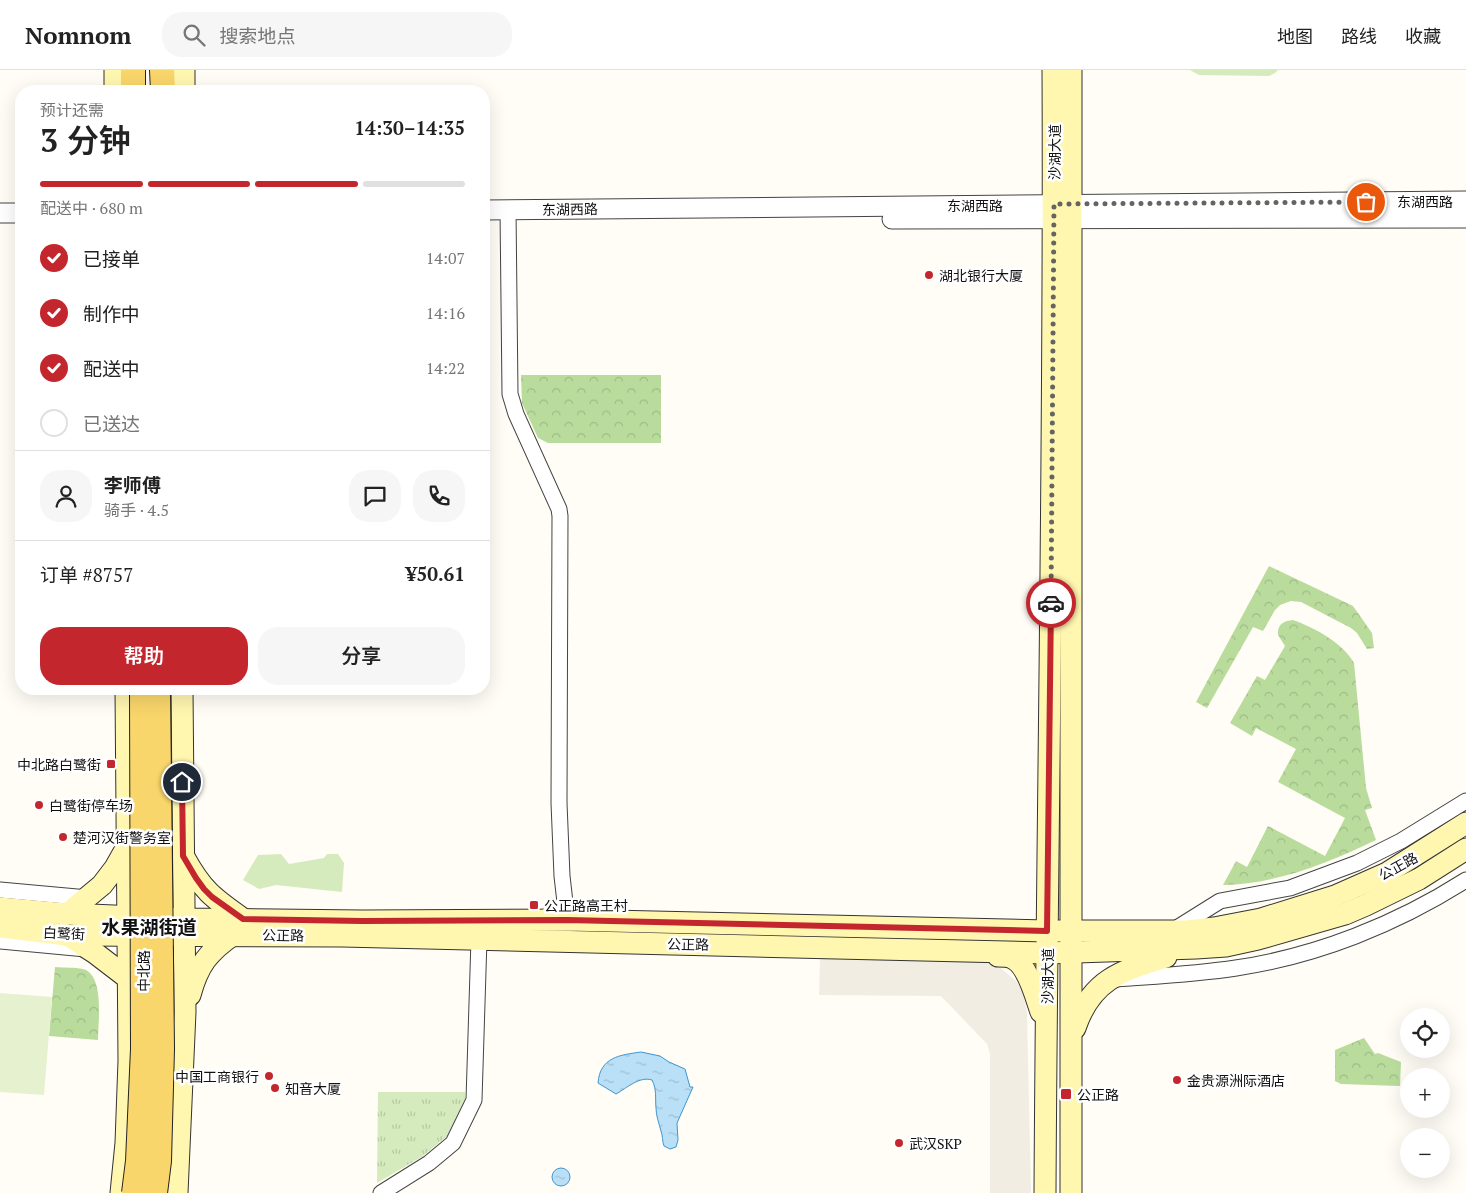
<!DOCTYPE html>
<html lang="zh">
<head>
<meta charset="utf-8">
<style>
  :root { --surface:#fff; --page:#f6f6f6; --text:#222; --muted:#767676; --line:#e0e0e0; --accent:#c4262e }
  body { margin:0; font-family:"PT Serif","Noto Sans SC",serif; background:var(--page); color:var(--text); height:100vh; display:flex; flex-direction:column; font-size:19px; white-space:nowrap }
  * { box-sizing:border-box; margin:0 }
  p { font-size:16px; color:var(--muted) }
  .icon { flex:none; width:28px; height:28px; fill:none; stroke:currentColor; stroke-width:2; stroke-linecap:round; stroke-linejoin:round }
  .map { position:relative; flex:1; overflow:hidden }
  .details { position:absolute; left:15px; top:15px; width:475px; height:610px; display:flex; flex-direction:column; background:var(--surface); border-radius:20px; box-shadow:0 5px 20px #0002 }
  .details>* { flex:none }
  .fabs { position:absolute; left:1400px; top:938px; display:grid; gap:10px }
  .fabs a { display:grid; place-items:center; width:50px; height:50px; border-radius:50%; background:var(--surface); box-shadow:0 5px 20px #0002; font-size:25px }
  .pin { position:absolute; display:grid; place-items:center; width:42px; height:42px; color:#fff; margin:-21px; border:2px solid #fff; border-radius:50%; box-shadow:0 1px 5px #0007 }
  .courier { position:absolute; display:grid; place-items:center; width:50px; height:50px; margin:-25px; border:4px solid #c4262e; border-radius:50%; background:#fff; color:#222; box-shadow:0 1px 6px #0007 }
  .headline em { font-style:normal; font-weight:600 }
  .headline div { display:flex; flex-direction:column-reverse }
  .headline { display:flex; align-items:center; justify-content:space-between; height:85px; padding:0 25px }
  h1 { font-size:32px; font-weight:600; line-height:38px }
  .bar { display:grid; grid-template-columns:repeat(4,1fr); gap:8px 5px; align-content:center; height:60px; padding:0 25px }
  .bar i { height:6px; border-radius:4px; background:var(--line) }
  .bar .active { background:var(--accent) }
  .bar p { grid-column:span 4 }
  .line { display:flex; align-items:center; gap:12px; padding:0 25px; border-top:1px solid var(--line) }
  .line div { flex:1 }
  .round { display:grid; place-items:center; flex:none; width:52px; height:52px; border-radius:20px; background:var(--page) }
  ol { padding:0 25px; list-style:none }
  li { display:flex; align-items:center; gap:15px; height:55px }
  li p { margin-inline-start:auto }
  li .icon { padding:5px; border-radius:50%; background:var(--accent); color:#fff; stroke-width:4 }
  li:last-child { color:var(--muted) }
  li i { width:28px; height:28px; border:2px solid var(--line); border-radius:50% }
  .button { display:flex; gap:10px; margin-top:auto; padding:10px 25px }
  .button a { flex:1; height:58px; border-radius:20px; background:var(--accent); color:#fff; font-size:20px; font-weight:600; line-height:58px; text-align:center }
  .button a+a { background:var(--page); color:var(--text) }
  header { display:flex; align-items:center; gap:30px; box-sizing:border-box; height:70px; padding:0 25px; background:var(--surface); border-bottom:1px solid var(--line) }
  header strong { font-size:24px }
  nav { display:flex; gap:28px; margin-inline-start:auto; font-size:18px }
  .search { width:350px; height:45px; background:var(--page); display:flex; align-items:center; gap:12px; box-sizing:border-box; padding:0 18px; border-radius:20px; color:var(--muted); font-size:19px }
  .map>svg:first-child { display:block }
  .grass { fill:#d5ebbd }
  .forest { fill:url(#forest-crowns) }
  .park { fill:url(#park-tufts) }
  .pitch { fill:#e6f2cf }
  .plaza { fill:#f1ede2 }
  .water { fill:url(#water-ripples); stroke:#3f96cf }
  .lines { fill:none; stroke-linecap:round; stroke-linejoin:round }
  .minor-casing { stroke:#444; stroke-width:17 }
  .tertiary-casing { stroke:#444; stroke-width:21 }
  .secondary-casing { stroke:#333; stroke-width:23 }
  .primary-casing { stroke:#222; stroke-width:26 }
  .minor { stroke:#fff; stroke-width:15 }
  .tertiary { stroke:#fff; stroke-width:19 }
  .secondary { stroke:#fff6b0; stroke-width:21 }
  .primary { stroke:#f9d66b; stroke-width:24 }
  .primary-bridge-casing { stroke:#222; stroke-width:26; stroke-linecap:butt }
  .primary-bridge { stroke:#f9d66b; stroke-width:24 }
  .done { stroke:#646461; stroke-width:5; stroke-dasharray:0 9 }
  .route { stroke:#c4262e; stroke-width:6 }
  .poi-dot { fill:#c4262e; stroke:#fff; stroke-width:2 }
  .labels { text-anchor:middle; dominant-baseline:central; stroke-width:5; stroke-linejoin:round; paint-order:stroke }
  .street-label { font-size:14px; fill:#111; stroke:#fff }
  .poi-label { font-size:14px; fill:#111; stroke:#fff; text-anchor:start }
  .district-label { font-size:19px; font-weight:bold; fill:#111; stroke:#fff }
</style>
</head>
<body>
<header>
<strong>Nomnom</strong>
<div class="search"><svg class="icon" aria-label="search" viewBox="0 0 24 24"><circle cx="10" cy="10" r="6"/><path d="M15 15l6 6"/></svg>搜索地点</div>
<nav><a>地图</a><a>路线</a><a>收藏</a></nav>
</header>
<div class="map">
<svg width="1466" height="1123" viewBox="0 0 1466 1123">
  <defs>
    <pattern id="forest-crowns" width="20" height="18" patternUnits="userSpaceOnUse" patternTransform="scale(1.25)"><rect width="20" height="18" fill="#b9dc9c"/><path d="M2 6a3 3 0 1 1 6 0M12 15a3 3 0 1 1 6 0" fill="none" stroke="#9ebc85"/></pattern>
    <pattern id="park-tufts" width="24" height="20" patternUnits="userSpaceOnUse" patternTransform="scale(1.25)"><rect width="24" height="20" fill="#d5ebbd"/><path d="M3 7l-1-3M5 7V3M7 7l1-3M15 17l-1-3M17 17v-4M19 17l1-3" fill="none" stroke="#b6c8a1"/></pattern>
    <pattern id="water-ripples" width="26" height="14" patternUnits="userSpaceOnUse" patternTransform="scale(1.25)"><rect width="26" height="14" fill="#b9e0f7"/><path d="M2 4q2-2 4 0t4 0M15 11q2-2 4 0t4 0" fill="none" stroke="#9ebfd3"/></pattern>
  </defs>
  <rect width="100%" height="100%" fill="#fffdf5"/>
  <g class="grass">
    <polygon points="1190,0 1278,0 1275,3 1269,6 1199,5"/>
    <polygon points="281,784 289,794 324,788 327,784 338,784 344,793 342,822 276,815 259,819 243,810 258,785"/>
  </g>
  <g class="forest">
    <polygon points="521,305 661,305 661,373 548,373 538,368 522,333"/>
    <polygon points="1269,496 1353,536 1372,563 1374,578 1367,579 1357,563 1351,558 1301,532 1291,531 1280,535 1275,540 1263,561 1253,557 1207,638 1196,632"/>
    <path d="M1293,550C1315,558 1343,573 1354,593L1366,718L1372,738L1365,740L1376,770C1328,793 1277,814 1223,815L1236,791L1247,797L1268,756L1325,786L1345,748L1278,712L1296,679L1256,658L1252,666L1230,653L1257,606L1265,610L1285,576L1278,565C1277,554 1284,551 1293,550Z"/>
    <path d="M55,897C64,898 74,897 83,899C105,905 98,953 98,970L49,966Z"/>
    <polygon points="1364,968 1375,984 1378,983 1401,992 1400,1016 1341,1014 1335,1011 1335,980"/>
  </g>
  <polygon class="park" points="378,1022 465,1022 465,1029 447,1066 423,1086 377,1113"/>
  <polygon class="pitch" points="0,923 52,927 44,1025 0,1022"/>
  <polygon class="plaza" points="820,889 973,890 993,894 1001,898 1017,912 1024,925 1027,943 1031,1123 990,1123 990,984 987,974 941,926 819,925"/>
  <g class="water">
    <path d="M641,982L660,986L669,992L685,999L690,1017H693L677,1053L678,1070L676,1077L670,1079L664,1076C662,1071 663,1066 661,1061C659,1053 656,1046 656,1038C655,1027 657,1020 652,1010C639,1006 627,1018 616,1024L598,1013C600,987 620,985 641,982Z"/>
    <circle cx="561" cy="1107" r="9"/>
  </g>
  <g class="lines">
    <g class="minor-casing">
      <g id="minor">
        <polyline points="508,140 510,324 516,344 559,439 560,446 559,733 562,806 567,850"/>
        <polyline points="0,820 88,828"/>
        <polyline points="1172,861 1220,831 1290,818 1357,793 1401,771 1466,731"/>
        <polyline points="0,871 86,879"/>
        <path d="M1117,909C1157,906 1197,904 1236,898C1317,886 1397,854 1466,810"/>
        <polyline points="381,1123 429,1093 453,1073 474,1030 479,869"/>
      </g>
    </g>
    <g class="tertiary-casing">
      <g id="tertiary">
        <polyline points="484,140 1466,131"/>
        <polyline points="0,143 21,143"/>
        <polyline points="892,149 1466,148"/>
      </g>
    </g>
    <g class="secondary-casing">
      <g id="secondary">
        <polyline points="115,0 115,21"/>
        <polyline points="184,0 184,21"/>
        <path d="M184,787C202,820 213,828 243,849"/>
        <polyline points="0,838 67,844 184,849 362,851 567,850 1047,861 1188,861 1214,858 1261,849 1335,826 1387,803 1466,753"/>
        <polyline points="67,844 102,815 115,798 128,775"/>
        <polyline points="0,857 67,865 342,866 1047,883 1196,878 1226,876 1258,869 1345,844 1366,835 1419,809 1466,779"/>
        <polyline points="67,865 95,883 129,909"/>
        <path d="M998,886C1004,886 1010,886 1014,889C1028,896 1036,928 1041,942"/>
        <path d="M190,925C198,895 208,882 234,864"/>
        <path d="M1075,958C1091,910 1120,901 1166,887"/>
        <polyline points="121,1123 126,1073 129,991 126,619"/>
        <polyline points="177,1123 185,942 182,619"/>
        <path d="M1045,1123C1047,749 1055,374 1053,0"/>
        <polyline points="1071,1123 1071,0"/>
      </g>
    </g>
    <g class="primary-casing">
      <g id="primary">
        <polyline points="162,0 163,21"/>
        <polyline points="133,21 133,0"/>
      </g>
    </g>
    <use href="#minor" class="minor"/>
    <use href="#tertiary" class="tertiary"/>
    <use href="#secondary" class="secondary"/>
    <use href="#primary" class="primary"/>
    <g class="primary-bridge-casing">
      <g id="primary-bridge">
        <polyline points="134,1123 138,1091 143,979 142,619"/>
        <polyline points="155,1123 159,1091 162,979 158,619"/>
      </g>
    </g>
    <use href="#primary-bridge" class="primary-bridge"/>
  </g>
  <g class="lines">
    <polyline class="done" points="1051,533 1054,134 1366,132"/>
    <polyline class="route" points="182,712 183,786 196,808 204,819 212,827 243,849 362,851 567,850 1047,861 1051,533"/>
  </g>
  <g class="poi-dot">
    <circle cx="929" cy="205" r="5"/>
    <rect x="106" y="689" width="10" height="10" rx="2.5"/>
    <circle cx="39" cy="735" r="5"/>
    <circle cx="63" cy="767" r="5"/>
    <rect x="529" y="830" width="10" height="10" rx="2.5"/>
    <circle cx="269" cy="1006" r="5"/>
    <circle cx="1177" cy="1010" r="5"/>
    <circle cx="275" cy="1018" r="5"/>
    <rect x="1060" y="1018" width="12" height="12" rx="2.5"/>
    <circle cx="899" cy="1073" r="5"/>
  </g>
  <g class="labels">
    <g class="street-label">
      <text transform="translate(1054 82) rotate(-90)">沙湖大道</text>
      <text x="1425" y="131">东湖西路</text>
      <text x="975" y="135">东湖西路</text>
      <text transform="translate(570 139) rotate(-1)">东湖西路</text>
      <text transform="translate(1398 796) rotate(-29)">公正路</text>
      <text transform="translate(64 863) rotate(3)">白鹭街</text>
      <text transform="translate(283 865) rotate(1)">公正路</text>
      <text transform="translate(688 874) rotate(1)">公正路</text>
      <text transform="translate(143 901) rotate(-90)">中北路</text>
      <text transform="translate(1047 906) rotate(-90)">沙湖大道</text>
    </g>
    <g class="poi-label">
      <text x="939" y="205">湖北银行大厦</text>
      <text x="101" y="694" text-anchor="end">中北路白鹭街</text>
      <text x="49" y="735">白鹭街停车场</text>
      <text x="73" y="767">楚河汉街警务室</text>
      <text x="544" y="835">公正路高王村</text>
      <text x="259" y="1006" text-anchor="end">中国工商银行</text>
      <text x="1187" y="1010">金贵源洲际酒店</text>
      <text x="285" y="1018">知音大厦</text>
      <text x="1077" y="1024">公正路</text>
      <text x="909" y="1073">武汉SKP</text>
    </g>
    <g class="district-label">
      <text x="149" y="856">水果湖街道</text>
    </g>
  </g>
</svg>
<div class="fabs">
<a><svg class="icon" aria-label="locate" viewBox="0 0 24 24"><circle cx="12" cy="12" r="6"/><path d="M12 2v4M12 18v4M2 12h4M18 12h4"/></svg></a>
<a>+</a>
<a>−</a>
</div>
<div class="pin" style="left:1366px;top:132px;background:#ea580c"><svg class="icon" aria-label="bag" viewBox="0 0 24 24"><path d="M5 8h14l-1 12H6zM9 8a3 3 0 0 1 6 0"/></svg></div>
<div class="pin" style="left:182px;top:712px;background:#1f2937"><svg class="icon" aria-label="home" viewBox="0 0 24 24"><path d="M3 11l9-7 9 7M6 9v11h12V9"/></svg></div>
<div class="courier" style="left:1051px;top:533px"><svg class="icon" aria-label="car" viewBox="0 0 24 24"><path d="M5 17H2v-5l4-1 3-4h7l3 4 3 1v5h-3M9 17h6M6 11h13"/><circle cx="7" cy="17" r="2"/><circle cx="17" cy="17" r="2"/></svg></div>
<section class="details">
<div class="headline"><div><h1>3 分钟</h1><p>预计还需</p></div><em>14:30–14:35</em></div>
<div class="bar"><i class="active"></i><i class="active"></i><i class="active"></i><i></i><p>配送中 · 680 m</p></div>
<ol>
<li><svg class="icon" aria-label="check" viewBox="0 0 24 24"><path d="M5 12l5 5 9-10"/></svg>已接单<p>14:07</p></li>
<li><svg class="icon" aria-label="check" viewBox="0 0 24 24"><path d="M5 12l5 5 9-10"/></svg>制作中<p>14:16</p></li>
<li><svg class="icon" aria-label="check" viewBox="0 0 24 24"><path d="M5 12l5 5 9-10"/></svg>配送中<p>14:22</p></li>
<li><i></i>已送达</li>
</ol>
<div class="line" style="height:90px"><a class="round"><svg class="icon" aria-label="person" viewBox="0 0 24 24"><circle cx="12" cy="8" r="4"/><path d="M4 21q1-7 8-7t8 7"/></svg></a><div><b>李师傅</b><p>骑手 · 4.5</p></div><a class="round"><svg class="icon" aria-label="chat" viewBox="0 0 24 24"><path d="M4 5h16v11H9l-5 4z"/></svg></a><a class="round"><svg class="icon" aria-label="phone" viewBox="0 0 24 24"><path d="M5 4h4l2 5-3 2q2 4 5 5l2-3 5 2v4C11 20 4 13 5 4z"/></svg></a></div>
<div class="line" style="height:65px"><div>订单 #8757</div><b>¥50.61</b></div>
<div class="button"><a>帮助</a><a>分享</a></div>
</section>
</div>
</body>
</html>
